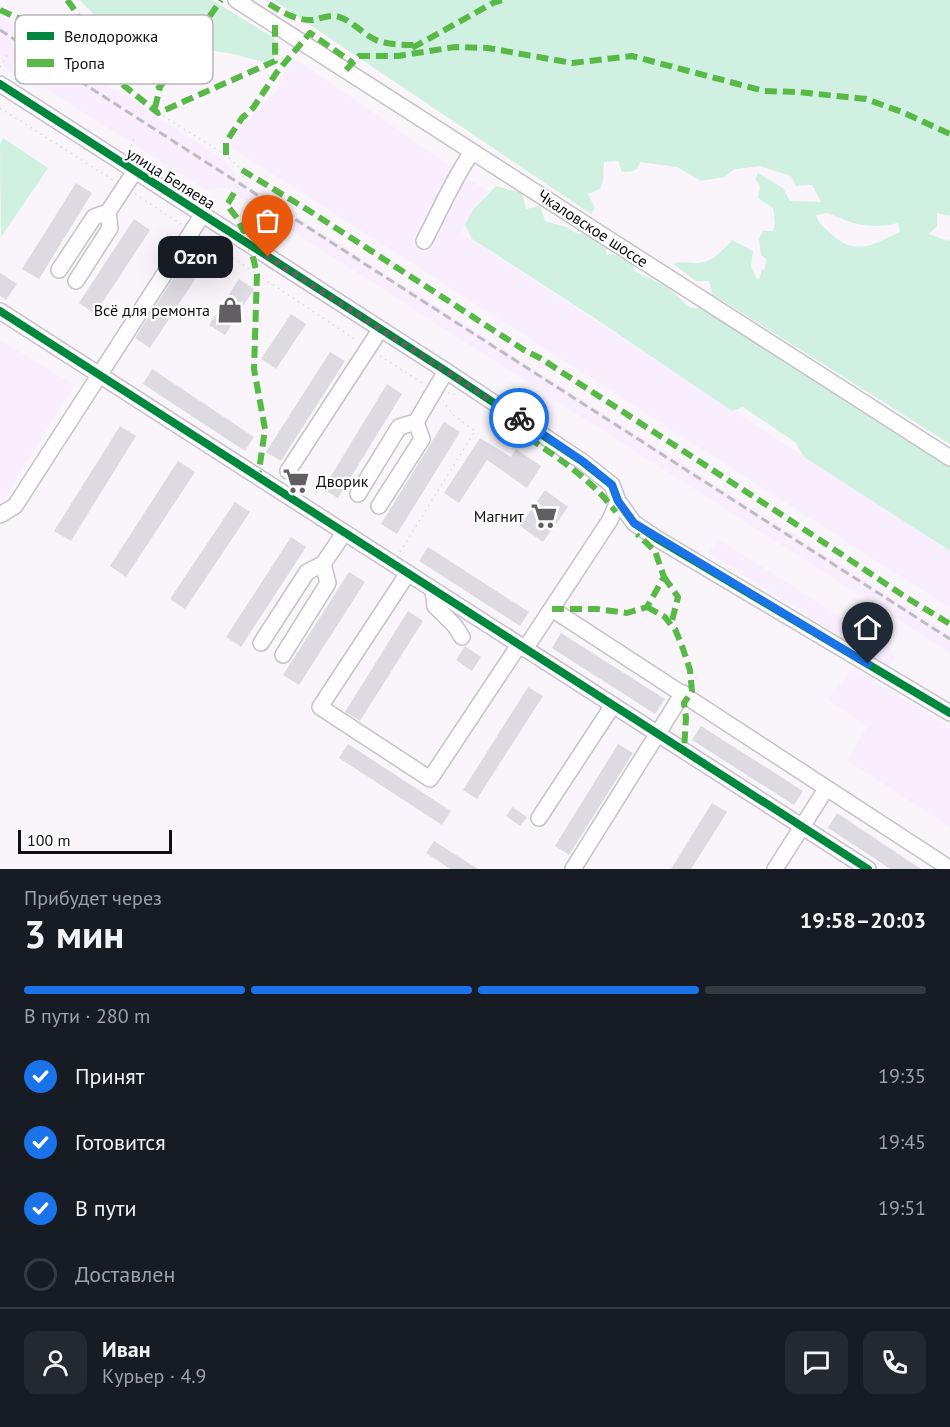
<!DOCTYPE html>
<html lang="ru">
<head>
<meta charset="utf-8">
<style>
  :root { --surface:#171b24; --page:#242831; --text:#f1f3f6; --muted:#9ea1a6; --line:#363941; --accent:#1a73e8 }
  body { margin:0; font-family:"PT Sans",sans-serif; background:var(--page); color:var(--text); height:100vh; display:flex; flex-direction:column; font-size:22px; white-space:nowrap }
  * { box-sizing:border-box; margin:0 }
  p { font-size:20px; color:var(--muted) }
  .icon { flex:none; width:33px; height:33px; fill:none; stroke:currentColor; stroke-width:2; stroke-linecap:round; stroke-linejoin:round }
  .map { position:relative; height:869px; overflow:hidden }
  .sheet { display:flex; flex-direction:column; background:var(--surface); flex:1 }
  .sheet>* { flex:none }
  .scale { position:absolute; left:18px; bottom:15px; width:154px; box-sizing:border-box; padding-left:6px; border:3px solid #110e13; border-top:0; font-size:16px; line-height:21px; white-space:nowrap; color:#110e13; -webkit-text-stroke:4px #fff; paint-order:stroke }
  .pin { position:absolute; display:grid; place-items:center; width:51px; height:51px; color:#fff; margin:-62px -26px; border-radius:50% 50% 50% 0; rotate:-45deg; box-shadow:0 0 6px #0007 }
  .pin .icon { rotate:45deg }
  .courier { position:absolute; display:grid; place-items:center; width:60px; height:60px; margin:-30px; border:4px solid #1a73e8; border-radius:50%; background:#fff; color:#222; box-shadow:0 2px 8px #0007 }
  .bubble { position:absolute; height:42px; border-radius:12px; background:var(--surface); box-shadow:0 6px 24px #0002; font-size:20px; font-weight:800; line-height:42px; text-align:center }
  .head em { font-style:normal; font-weight:800 }
  .head div { display:flex; flex-direction:column-reverse }
  .head { display:flex; align-items:center; justify-content:space-between; height:102px; padding:0 24px }
  h1 { font-size:39px; font-weight:800; line-height:45px }
  .bar { display:grid; grid-template-columns:repeat(4,1fr); gap:9px 6px; align-content:center; height:72px; padding:0 24px }
  .bar i { height:8px; border-radius:4px; background:var(--line) }
  .bar .current { background:var(--accent) }
  .bar p { grid-column:span 4 }
  .line { display:flex; align-items:center; gap:15px; padding:0 24px; border-top:2px solid var(--line) }
  .line div { flex:1 }
  .round { display:grid; place-items:center; flex:none; width:63px; height:63px; border-radius:12px; background:var(--page) }
  ol { padding:0 24px; list-style:none }
  li { display:flex; align-items:center; gap:18px; height:66px }
  li p { margin-inline-start:auto }
  li .icon { padding:6px; border-radius:50%; background:var(--accent); color:#fff; stroke-width:4 }
  li:last-child { color:var(--muted) }
  li i { width:33px; height:33px; border:3px solid var(--line); border-radius:50% }
  .map>svg:first-child { display:block }
  .built { fill:#f8eefd }
  .green { fill:#d0f1e2; fill-rule:evenodd }
  .building { fill:#dddbe1 }
  .lines { fill:none; stroke-linecap:round; stroke-linejoin:round }
  .minor-casing { stroke:#c6c2c7; stroke-width:18 }
  .path { stroke:#dddcdd; stroke-width:1.5; stroke-dasharray:1.5 4.5; stroke-linecap:butt }
  .minor { stroke:#fefefe; stroke-width:15 }
  .rail { stroke:#bebdbe; stroke-width:3; stroke-dasharray:9 4.5; stroke-linecap:butt }
  .quiet { stroke:#58b947; stroke-width:6; stroke-dasharray:12 6; stroke-linecap:butt }
  .cycleway-casing { stroke:#fff; stroke-width:11 }
  .cycleway { stroke:#00873e; stroke-width:8 }
  .done { stroke:#625f64; stroke-width:6; stroke-dasharray:0 10.8 }
  .route { stroke:#1a73e8; stroke-width:8 }
  .labels { text-anchor:middle; dominant-baseline:central; stroke-width:4.5; stroke-linejoin:round; paint-order:stroke }
  .street-label { font-size:16px; fill:#110e13; stroke:#fff }
  .poi-label { font-size:16px; fill:#110e13; stroke:#fff; text-anchor:end }
  .key { fill:#fff; stroke:#b8b7b8; stroke-width:1.5 }
  .key-label { font-size:16px; fill:#110e13 }
</style>
</head>
<body>
<div class="map">
<svg width="950" height="869" viewBox="0 0 950 869">
  <rect width="100%" height="100%" fill="#f9f5fb"/>
  <g class="built">
    <polygon points="0,16 26,33 38,29 74,52 89,73 224,160 236,178 950,634 950,653 225,188 206,190 45,88 33,86 8,70 0,58"/>
    <polygon points="294,58 488,192 461,233 950,552 950,608 232,148 228,142 241,122 247,121 279,88 283,74"/>
    <polygon points="0,340 74,385 3,501 0,502"/>
    <polygon points="718,539 897,653 889,667 709,553"/>
    <polygon points="853,668 950,727 950,827 847,760 867,727 828,699"/>
  </g>
  <g class="green">
    <polygon points="80,0 212,0 273,37 281,50 268,63 233,54 164,43 99,20"/>
    <path d="M273,0H950V216L937,213V226L929,234L948,241L950,239V444L712,294L709,281H696L673,264C682,261 687,263 697,263C713,262 721,252 732,240L753,251L751,266L756,278L759,279L762,270L765,268L766,259L761,255L759,239L763,231H773L775,222L773,208L758,198L760,186L755,179L758,173L783,188L790,201L821,202L812,185L796,186L791,176L760,166L735,169L724,177L701,181L677,167L640,162C637,172 632,172 622,172L618,161L604,162L603,181L600,189L588,194L595,208L591,214ZM827,213C854,224 868,230 898,223L900,232C872,245 856,257 830,233C824,227 818,223 816,215Z"/>
    <polygon points="3,138 48,168 1,237 0,144"/>
    <polygon points="496,186 522,193 526,209 540,206 545,221 566,227 578,234 587,230 607,244 606,255 612,254 633,261 634,271 664,285 691,308 709,309 950,466 950,551 804,457 795,442 743,407 732,411 593,317 472,239 465,225 472,211"/>
  </g>
  <g class="building">
    <polygon points="76,183 92,193 39,279 22,269"/>
    <polygon points="134,219 150,230 95,314 79,303"/>
    <polygon points="185,260 201,270 150,348 135,338"/>
    <polygon points="0,273 17,284 6,300 0,296"/>
    <polygon points="239,279 254,289 225,335 209,325"/>
    <polygon points="291,314 306,324 276,369 261,359"/>
    <polygon points="330,352 345,361 281,461 266,452"/>
    <polygon points="152,369 254,437 245,451 143,384"/>
    <polygon points="387,384 402,394 338,498 323,489"/>
    <polygon points="444,422 460,432 397,534 381,524"/>
    <polygon points="120,426 136,436 71,541 54,531"/>
    <polygon points="480,438 511,457 516,449 541,466 527,488 487,460 459,503 444,493"/>
    <polygon points="178,461 195,472 126,577 110,566"/>
    <polygon points="545,490 568,507 543,542 520,526"/>
    <polygon points="235,502 250,512 185,609 170,599"/>
    <polygon points="291,537 306,547 241,647 226,637"/>
    <polygon points="428,547 529,612 520,626 419,561"/>
    <polygon points="349,572 365,582 299,685 283,675"/>
    <polygon points="408,611 423,621 360,721 345,712"/>
    <polygon points="561,633 665,699 655,714 552,648"/>
    <polygon points="465,646 481,657 472,671 456,660"/>
    <polygon points="528,687 543,696 477,799 463,790"/>
    <polygon points="701,726 803,791 794,805 692,740"/>
    <polygon points="348,744 451,811 442,825 339,758"/>
    <polygon points="618,744 633,753 569,855 555,846"/>
    <polygon points="712,803 727,812 691,869 671,869"/>
    <polygon points="512,807 527,817 520,826 506,816"/>
    <polygon points="837,813 921,869 890,869 880,862 828,828"/>
    <polygon points="434,841 478,869 450,869 426,853"/>
  </g>
  <g class="lines">
    <g class="minor-casing">
      <g id="minor">
        <polyline points="236,0 950,458"/>
        <polyline points="0,84 446,371 583,462 612,485 618,501 634,523 656,538 950,713"/>
        <path d="M424,241C440,211 453,179 472,152"/>
        <polyline points="59,270 94,217 108,212"/>
        <polyline points="76,281 110,228 108,212 135,171"/>
        <polyline points="0,311 868,869"/>
        <polyline points="288,471 380,330"/>
        <polyline points="358,494 399,427 416,422"/>
        <polyline points="379,506 422,439 416,422 446,371"/>
        <polyline points="0,515 15,506 203,214"/>
        <polyline points="408,573 320,707 430,779 519,645"/>
        <polyline points="433,590 435,606 455,626 462,637"/>
        <polyline points="552,609 943,864 947,869"/>
        <polyline points="261,643 307,572 323,564 344,533"/>
        <polyline points="525,649 610,520 618,501"/>
        <polyline points="283,655 328,583 323,564"/>
        <polyline points="539,818 613,705"/>
        <polyline points="573,869 683,693"/>
        <polyline points="775,869 826,789"/>
      </g>
    </g>
    <g class="path">
      <polyline points="219,0 224,3"/>
      <polyline points="268,0 270,7"/>
      <polyline points="0,67 8,54"/>
      <polyline points="0,108 113,180"/>
      <polyline points="155,118 158,113 226,155 242,170 243,180 234,193"/>
      <polyline points="131,152 132,142 136,136"/>
      <polyline points="135,194 181,224"/>
      <polyline points="203,238 356,340"/>
      <polyline points="380,356 424,384"/>
      <polyline points="448,393 458,395"/>
      <polyline points="530,407 544,417 542,419"/>
      <polyline points="400,552 475,431 453,415 443,401"/>
    </g>
    <use href="#minor" class="minor"/>
    <polyline class="rail" points="0,30 950,639"/>
    <g class="quiet">
      <path d="M67,0C77,11 81,24 89,36L160,87"/>
      <path d="M269,4C282,12 297,21 313,20C320,19 327,15 336,16C351,19 362,34 376,40C389,45 404,45 418,45"/>
      <polyline points="0,10 38,27 81,51 158,113 275,61 275,25"/>
      <polyline points="412,48 493,3 502,0"/>
      <polyline points="346,70 359,56 398,56 455,47 488,48 572,63 632,56 764,91 798,92 866,99 902,112 950,134"/>
      <polyline points="155,108 160,87 221,0"/>
      <polyline points="226,155 226,142 242,118 253,108 277,72 310,33 353,63"/>
      <polyline points="242,170 308,210 524,350 540,358 802,528 907,598 950,624"/>
      <polyline points="234,193 227,205 237,218 250,245 257,274 254,369 265,429 258,478"/>
      <path d="M529,438C561,460 593,481 616,512"/>
      <polyline points="664,577 678,597 671,625"/>
      <polyline points="647,607 665,617 671,625 675,629 682,646 690,670 692,691 684,703 686,718 684,750"/>
      <polyline points="552,609 597,609 627,613 647,607 664,577 655,551 637,534"/>
    </g>
    <g class="cycleway-casing">
      <g id="cycleway">
        <polyline points="0,84 446,371 583,462 612,485 618,501 634,523 656,538 950,713"/>
        <polyline points="0,311 868,869"/>
      </g>
    </g>
    <use href="#cycleway" class="cycleway"/>
  </g>
  <g class="lines">
    <polyline class="done" points="268,257 519,418"/>
    <polyline class="route" points="519,418 584,462 612,485 618,501 634,523 868,664"/>
  </g>
  <defs>
    <g id="shop-bare" transform="scale(2.07)"><path d="M-5-2.5h2.3a2.7 3.5 0 0 1 5.4 0H5L5.5 6h-11ZM-1.5-2.5h3a1.5 2.3 0 0 0-3 0Z" fill="#625f64" stroke="#fff" stroke-width="2.5" paint-order="stroke"/></g>
    <g id="supermarket-bare" transform="scale(2.07)"><path d="M-6-5.5h2.5l.6 2H6L4.5 2H-2.5L-4.4-4H-6ZM-1.5 3.2a1.3 1.3 0 1 0 .1 0ZM3 3.2a1.3 1.3 0 1 0 .1 0Z" fill="#625f64" stroke="#fff" stroke-width="2.5" paint-order="stroke"/></g>
  </defs>
  <g fill-rule="evenodd">
    <use href="#shop-bare" x="230" y="310"/>
    <use href="#supermarket-bare" x="296" y="481"/>
    <use href="#supermarket-bare" x="544" y="516"/>
  </g>
  <g class="labels">
    <g class="street-label">
      <text transform="translate(171 178) rotate(32)">улица Беляева</text>
      <text transform="translate(593 228) rotate(33)">Чкаловское шоссе</text>
    </g>
    <g class="poi-label">
      <text x="210" y="310">Всё для ремонта</text>
      <text x="316" y="481" text-anchor="start">Дворик</text>
      <text x="524" y="516">Магнит</text>
    </g>
  </g>
  <rect x="15" y="15" width="198" height="69" rx="9" class="key"/>
  <rect x="27" y="32" width="27" height="8" fill="#00873e"/>
  <rect x="27" y="59" width="27" height="8" fill="#58b947"/>
  <g class="key-label">
    <text x="64" y="42">Велодорожка</text>
    <text x="64" y="69">Тропа</text>
  </g>
</svg>
<div class="scale">100 m</div>
<div class="pin" style="left:268px;top:257px;background:#ea580c"><svg class="icon" aria-label="bag" viewBox="0 0 24 24"><path d="M5 8h14l-1 12H6zM9 8a3 3 0 0 1 6 0"/></svg></div>
<div class="pin" style="left:868px;top:664px;background:#1f2937"><svg class="icon" aria-label="home" viewBox="0 0 24 24"><path d="M3 11l9-7 9 7M6 9v11h12V9"/></svg></div>
<div class="courier" style="left:519px;top:418px"><svg class="icon" aria-label="bike" viewBox="0 0 24 24"><circle cx="6" cy="16" r="4"/><circle cx="18" cy="16" r="4"/><path d="M6 16l4-8h5l3 8M10 8l3 8H6M13 5h3"/></svg></div>
<div class="bubble" style="left:158px;top:236px;width:75px">Ozon</div>
</div>
<section class="sheet">
<div class="head"><div><h1>3 мин</h1><p>Прибудет через</p></div><em>19:58–20:03</em></div>
<div class="bar"><i class="current"></i><i class="current"></i><i class="current"></i><i></i><p>В пути · 280 m</p></div>
<ol>
<li><svg class="icon" aria-label="check" viewBox="0 0 24 24"><path d="M5 12l5 5 9-10"/></svg>Принят<p>19:35</p></li>
<li><svg class="icon" aria-label="check" viewBox="0 0 24 24"><path d="M5 12l5 5 9-10"/></svg>Готовится<p>19:45</p></li>
<li><svg class="icon" aria-label="check" viewBox="0 0 24 24"><path d="M5 12l5 5 9-10"/></svg>В пути<p>19:51</p></li>
<li><i></i>Доставлен</li>
</ol>
<div class="line" style="height:108px"><a class="round"><svg class="icon" aria-label="person" viewBox="0 0 24 24"><circle cx="12" cy="8" r="4"/><path d="M4 21q1-7 8-7t8 7"/></svg></a><div><b>Иван</b><p>Курьер · 4.9</p></div><a class="round"><svg class="icon" aria-label="chat" viewBox="0 0 24 24"><path d="M4 5h16v11H9l-5 4z"/></svg></a><a class="round"><svg class="icon" aria-label="phone" viewBox="0 0 24 24"><path d="M5 4h4l2 5-3 2q2 4 5 5l2-3 5 2v4C11 20 4 13 5 4z"/></svg></a></div>
</section>
</body>
</html>
